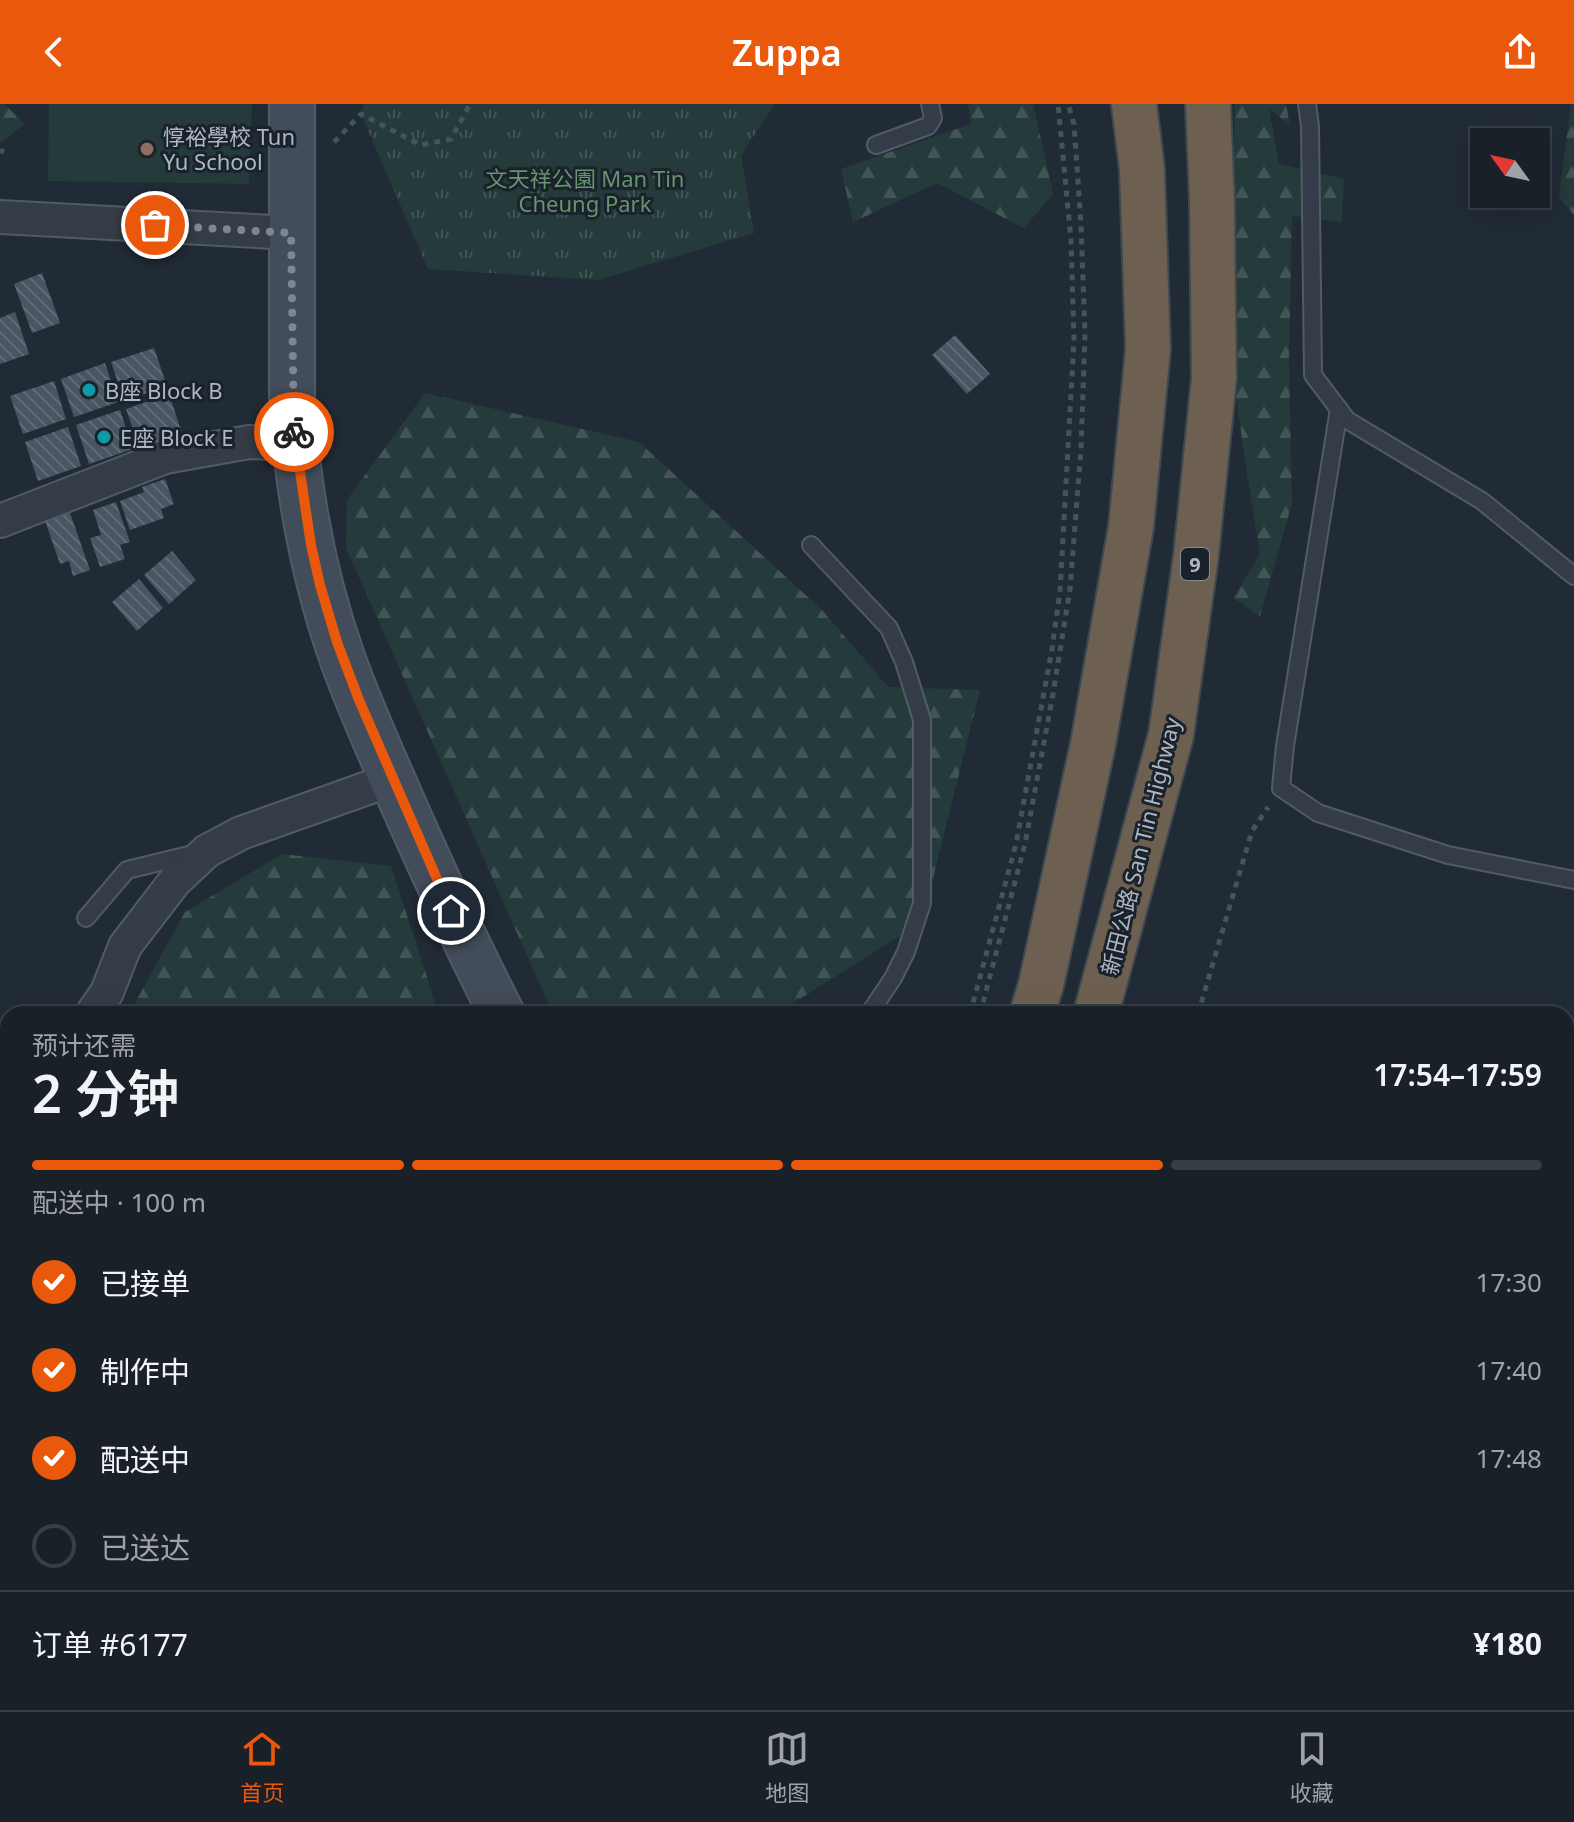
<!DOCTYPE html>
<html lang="zh">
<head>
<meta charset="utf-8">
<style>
  :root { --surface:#192028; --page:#222830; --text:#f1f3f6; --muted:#9fa3a8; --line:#373e45; --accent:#ea580c }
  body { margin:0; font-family:"Noto Sans","Noto Sans SC",sans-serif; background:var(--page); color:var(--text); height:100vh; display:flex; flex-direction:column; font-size:30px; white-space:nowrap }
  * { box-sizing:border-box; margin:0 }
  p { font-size:26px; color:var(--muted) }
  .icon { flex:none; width:44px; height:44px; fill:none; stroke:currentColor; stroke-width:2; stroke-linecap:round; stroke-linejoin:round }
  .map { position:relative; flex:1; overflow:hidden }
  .details { position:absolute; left:0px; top:902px; width:1574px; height:704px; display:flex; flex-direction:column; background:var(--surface); border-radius:24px 24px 0 0; box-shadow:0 8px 32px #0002,0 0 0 2px var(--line) }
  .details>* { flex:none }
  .needle { width:52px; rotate:303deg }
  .controls { position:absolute; left:1470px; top:24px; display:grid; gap:16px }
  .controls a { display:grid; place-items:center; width:80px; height:80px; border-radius:0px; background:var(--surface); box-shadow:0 8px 32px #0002,0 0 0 2px var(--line); font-size:40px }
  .pin { position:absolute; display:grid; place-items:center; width:68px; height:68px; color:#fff; margin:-34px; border:4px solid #fff; border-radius:50%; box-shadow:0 2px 8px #0007 }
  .courier { position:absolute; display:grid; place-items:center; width:80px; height:80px; margin:-40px; border:6px solid #ea580c; border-radius:50%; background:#fff; color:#222; box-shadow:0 2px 10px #0007 }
  .headline em { font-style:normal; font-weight:600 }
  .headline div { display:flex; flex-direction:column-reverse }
  .headline { display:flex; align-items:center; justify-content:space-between; height:136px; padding:0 32px }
  h1 { font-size:52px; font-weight:600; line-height:60px }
  .bar { display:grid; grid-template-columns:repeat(4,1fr); gap:12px 8px; align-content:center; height:96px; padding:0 32px }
  .bar i { height:10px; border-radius:6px; background:var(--line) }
  .bar .on { background:var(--accent) }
  .bar p { grid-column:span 4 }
  .line { display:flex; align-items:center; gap:20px; padding:0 32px; border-top:2px solid var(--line) }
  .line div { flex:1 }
  ol { padding:0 32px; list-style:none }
  li { display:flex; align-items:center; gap:24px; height:88px }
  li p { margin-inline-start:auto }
  li .icon { padding:8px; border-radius:50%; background:var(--accent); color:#fff; stroke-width:4 }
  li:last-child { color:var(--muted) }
  li i { width:44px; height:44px; border:4px solid var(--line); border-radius:50% }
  header { display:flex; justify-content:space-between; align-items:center; height:104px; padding:0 32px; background:var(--accent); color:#fff; font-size:36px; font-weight:600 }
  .menu { display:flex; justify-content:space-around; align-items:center; height:112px; border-top:2px solid var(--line); background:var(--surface); font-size:22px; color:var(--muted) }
  .menu a { display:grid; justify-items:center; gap:4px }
  .menu .on { color:var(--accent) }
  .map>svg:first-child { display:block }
  .grass { fill:url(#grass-tufts) }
  .forest { fill:url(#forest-firs) }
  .pitch { fill:#253a3a }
  .water { fill:url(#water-ripples) }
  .building { fill:url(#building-back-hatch) }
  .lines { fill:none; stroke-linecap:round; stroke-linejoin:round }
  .service-casing { stroke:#515b65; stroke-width:20 }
  .minor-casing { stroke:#515b65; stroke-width:36 }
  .secondary-casing { stroke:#515b65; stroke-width:48 }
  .motorway-casing { stroke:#3e4852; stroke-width:48 }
  .path { stroke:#425657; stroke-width:5; stroke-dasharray:6 6; stroke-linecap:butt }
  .service { stroke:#343d47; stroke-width:16 }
  .minor { stroke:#343d47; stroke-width:32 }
  .secondary { stroke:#424c5a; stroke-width:44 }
  .motorway { stroke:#6d6051; stroke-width:44 }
  .done { stroke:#7d8792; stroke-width:8; stroke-dasharray:0 14.4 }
  .route { stroke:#ea580c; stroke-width:10 }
  .education-dot { fill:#8d6e63; stroke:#1a222b; stroke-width:3 }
  .culture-dot { fill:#0f9aa8; stroke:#1a222b; stroke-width:3 }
  .labels { text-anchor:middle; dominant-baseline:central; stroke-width:6; stroke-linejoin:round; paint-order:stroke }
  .shield { fill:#1a222b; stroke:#828b96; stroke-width:2 }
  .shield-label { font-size:20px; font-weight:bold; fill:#aeb8c4 }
  .poi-label { font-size:22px; fill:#aeb8c4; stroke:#1a222b; text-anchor:start }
  .park-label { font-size:22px; fill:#67936e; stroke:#1a222b }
  .street-label { font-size:22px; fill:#aeb8c4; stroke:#1a222b }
</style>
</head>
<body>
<header><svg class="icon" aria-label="back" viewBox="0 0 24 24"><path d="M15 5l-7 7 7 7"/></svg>Zuppa<svg class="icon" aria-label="share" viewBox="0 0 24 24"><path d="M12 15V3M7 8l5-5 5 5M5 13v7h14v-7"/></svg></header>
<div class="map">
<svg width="1574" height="1606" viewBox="0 0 1574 1606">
  <defs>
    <pattern id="grass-tufts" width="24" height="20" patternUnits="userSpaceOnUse" patternTransform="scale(2)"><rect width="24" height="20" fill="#253a3a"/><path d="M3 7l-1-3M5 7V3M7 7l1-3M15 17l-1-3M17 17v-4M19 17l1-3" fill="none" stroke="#425455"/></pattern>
    <pattern id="forest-firs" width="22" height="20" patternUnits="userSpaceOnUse" patternTransform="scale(2)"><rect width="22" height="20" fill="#253a3a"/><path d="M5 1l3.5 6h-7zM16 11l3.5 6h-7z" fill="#425455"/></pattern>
    <pattern id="water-ripples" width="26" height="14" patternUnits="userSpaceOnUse" patternTransform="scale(2)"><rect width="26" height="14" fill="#35485d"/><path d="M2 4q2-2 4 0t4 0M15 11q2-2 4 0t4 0" fill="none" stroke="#506073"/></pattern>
    <pattern id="building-back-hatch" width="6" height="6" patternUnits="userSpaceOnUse" patternTransform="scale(2)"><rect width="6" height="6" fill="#495562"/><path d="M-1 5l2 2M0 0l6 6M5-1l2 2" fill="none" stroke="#616b77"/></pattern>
  </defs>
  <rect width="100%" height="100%" fill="#212b36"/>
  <polygon class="grass" points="364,0 775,0 741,51 754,129 598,176 428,165 361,10"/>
  <g class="forest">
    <polygon points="0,0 4,0 25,20 0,39"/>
    <polygon points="968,0 1033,0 1053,90 1024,124 937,79 853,118 841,65 971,20"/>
    <polygon points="1235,0 1286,0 1290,22 1269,4 1279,60 1344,75 1342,118 1292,112 1289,257 1292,399 1260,512 1233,494 1260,450 1244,350 1226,217 1232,136"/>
    <polygon points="1571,0 1574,0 1574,111 1559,93"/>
    <polygon points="425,289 639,338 822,506 888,583 980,586 922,818 776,910 553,910 346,444 347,396"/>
    <polygon points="282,750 391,762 439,910 136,910 136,897 185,808"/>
    <polygon points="1566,1082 1574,1082 1574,1525 1566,1523"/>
    <polygon points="310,1598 438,1598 435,1606 308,1606"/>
  </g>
  <polygon class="pitch" points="49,0 252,0 249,80 48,77"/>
  <polygon class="water" points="481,1598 615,1598 613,1606 480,1606"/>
  <g class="building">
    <polygon points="42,169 60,219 32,229 14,180"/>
    <polygon points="15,208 29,250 0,260 0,214"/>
    <polygon points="955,231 990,270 967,290 932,251"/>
    <polygon points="154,244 167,282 124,297 111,258"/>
    <polygon points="105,259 118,298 74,313 61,275"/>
    <polygon points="54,277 66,315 23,330 10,292"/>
    <polygon points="169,290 182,329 139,343 126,305"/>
    <polygon points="120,306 133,345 89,360 76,321"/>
    <polygon points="68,323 81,362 38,377 25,338"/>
    <polygon points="165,375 174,400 161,405 164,414 130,426 120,397 144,388 142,383"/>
    <polygon points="116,398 130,438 120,441 125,455 100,463 90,434 101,431 93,406"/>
    <polygon points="69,406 90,466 73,472 69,457 60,460 44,414"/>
    <polygon points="172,447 196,476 169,500 144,471"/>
    <polygon points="139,475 163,504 137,527 112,498"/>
  </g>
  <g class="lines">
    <g class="service-casing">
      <g id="service">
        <polyline points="1307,0 1310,22 1313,271 1347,316 1482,397 1574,472"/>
        <polyline points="876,41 928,22 933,14 930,0"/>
        <polyline points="1339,305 1285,642 1281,684 1318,709 1448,751 1574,776"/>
        <polyline points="811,441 889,524 904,558 922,616 922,799 906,848 893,874 869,910"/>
        <polyline points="86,814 127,766 197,749"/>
      </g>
    </g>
    <g class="minor-casing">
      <g id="minor">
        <polyline points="0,113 291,129"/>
        <polyline points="0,417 165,353 249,338 295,340"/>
        <polyline points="92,910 107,888 125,842 175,777 207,747 241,729 393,675"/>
        <polyline points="0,975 8,970"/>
        <polyline points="0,1451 8,1450"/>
      </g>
    </g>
    <g class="secondary-casing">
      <g id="secondary">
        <path d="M292,0V301C298,387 314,475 343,556C361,606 383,654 404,702C435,772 467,842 502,910"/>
        <polyline points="675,1606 677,1598"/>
      </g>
    </g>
    <g class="motorway-casing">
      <g id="motorway">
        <polyline points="1032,910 1041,881 1093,640 1131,423 1148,245 1142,65 1134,0"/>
        <polyline points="1096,910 1171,631 1196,452 1214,274 1212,97 1208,0"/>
        <polyline points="823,1606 826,1598"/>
        <polyline points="888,1606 891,1598"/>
      </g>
    </g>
    <g class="path">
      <polyline points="334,38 361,10 421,41 451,35 470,0"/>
      <polyline points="0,46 4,48"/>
      <polyline points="970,910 1016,740 1052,545 1060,487 1074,236 1071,136 1058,0"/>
      <polyline points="980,910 1025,740 1053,590 1070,485 1081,345 1085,230 1081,121 1074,20 1068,0"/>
      <polyline points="1198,910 1252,727 1268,703"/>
      <polyline points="742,1606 745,1598"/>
      <polyline points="755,1606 758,1598"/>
      <polyline points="994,1606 996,1598"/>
      <polyline points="1355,1606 1359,1598"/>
    </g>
    <use href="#service" class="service"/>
    <use href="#minor" class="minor"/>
    <use href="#secondary" class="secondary"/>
    <use href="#motorway" class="motorway"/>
  </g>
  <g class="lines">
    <polyline class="done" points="155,121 291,129 294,328"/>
    <polyline class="route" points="294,328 311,441 320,481 337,538 359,596 451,807"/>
  </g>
  <circle class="education-dot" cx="147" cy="45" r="8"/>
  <g class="culture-dot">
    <circle cx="89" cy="286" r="8"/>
    <circle cx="104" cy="333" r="8"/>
  </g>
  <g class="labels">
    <rect class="shield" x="1181" y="444" width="28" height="32" rx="6"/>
    <g class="shield-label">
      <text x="1195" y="460">9</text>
    </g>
    <g class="poi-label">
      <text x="163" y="32">惇裕學校 Tun<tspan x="163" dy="25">Yu School</tspan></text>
      <text x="105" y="286">B座 Block B</text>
      <text x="120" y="333">E座 Block E</text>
    </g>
    <g class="park-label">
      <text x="585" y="74">文天祥公園 Man Tin<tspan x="585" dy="25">Cheung Park</tspan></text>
    </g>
    <g class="street-label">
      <text transform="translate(1140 742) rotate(-76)">新田公路 San Tin Highway</text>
    </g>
  </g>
</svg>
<div class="controls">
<a><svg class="needle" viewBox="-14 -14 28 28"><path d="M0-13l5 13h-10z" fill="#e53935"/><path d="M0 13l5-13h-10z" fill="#9fa3a8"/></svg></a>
</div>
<div class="pin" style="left:155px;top:121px;background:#ea580c"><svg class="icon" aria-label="bag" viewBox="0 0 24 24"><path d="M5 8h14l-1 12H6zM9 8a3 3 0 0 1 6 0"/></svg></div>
<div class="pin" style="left:451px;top:807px;background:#1f2937"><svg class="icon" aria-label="home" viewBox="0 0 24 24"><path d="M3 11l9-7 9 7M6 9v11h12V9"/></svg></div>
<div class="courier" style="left:294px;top:328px"><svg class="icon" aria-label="bike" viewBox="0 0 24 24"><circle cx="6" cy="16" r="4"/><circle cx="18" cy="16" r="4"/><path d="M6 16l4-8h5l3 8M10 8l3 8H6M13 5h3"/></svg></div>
<section class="details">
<div class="headline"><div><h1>2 分钟</h1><p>预计还需</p></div><em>17:54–17:59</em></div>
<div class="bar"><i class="on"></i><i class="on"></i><i class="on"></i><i></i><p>配送中 · 100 m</p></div>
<ol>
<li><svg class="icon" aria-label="check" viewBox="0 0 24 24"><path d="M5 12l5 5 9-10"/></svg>已接单<p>17:30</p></li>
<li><svg class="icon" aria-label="check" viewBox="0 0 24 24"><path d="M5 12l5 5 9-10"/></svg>制作中<p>17:40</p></li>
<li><svg class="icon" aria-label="check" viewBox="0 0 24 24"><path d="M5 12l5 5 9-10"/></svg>配送中<p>17:48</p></li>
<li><i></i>已送达</li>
</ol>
<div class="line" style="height:104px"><div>订单 #6177</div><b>¥180</b></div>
</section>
</div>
<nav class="menu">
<a class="on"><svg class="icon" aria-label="home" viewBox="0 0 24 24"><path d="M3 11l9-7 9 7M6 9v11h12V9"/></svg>首页</a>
<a><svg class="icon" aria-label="map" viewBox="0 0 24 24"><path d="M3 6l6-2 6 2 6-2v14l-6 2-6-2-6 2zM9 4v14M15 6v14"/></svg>地图</a>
<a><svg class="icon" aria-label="saved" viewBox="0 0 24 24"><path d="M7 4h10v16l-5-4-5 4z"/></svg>收藏</a>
</nav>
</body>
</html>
